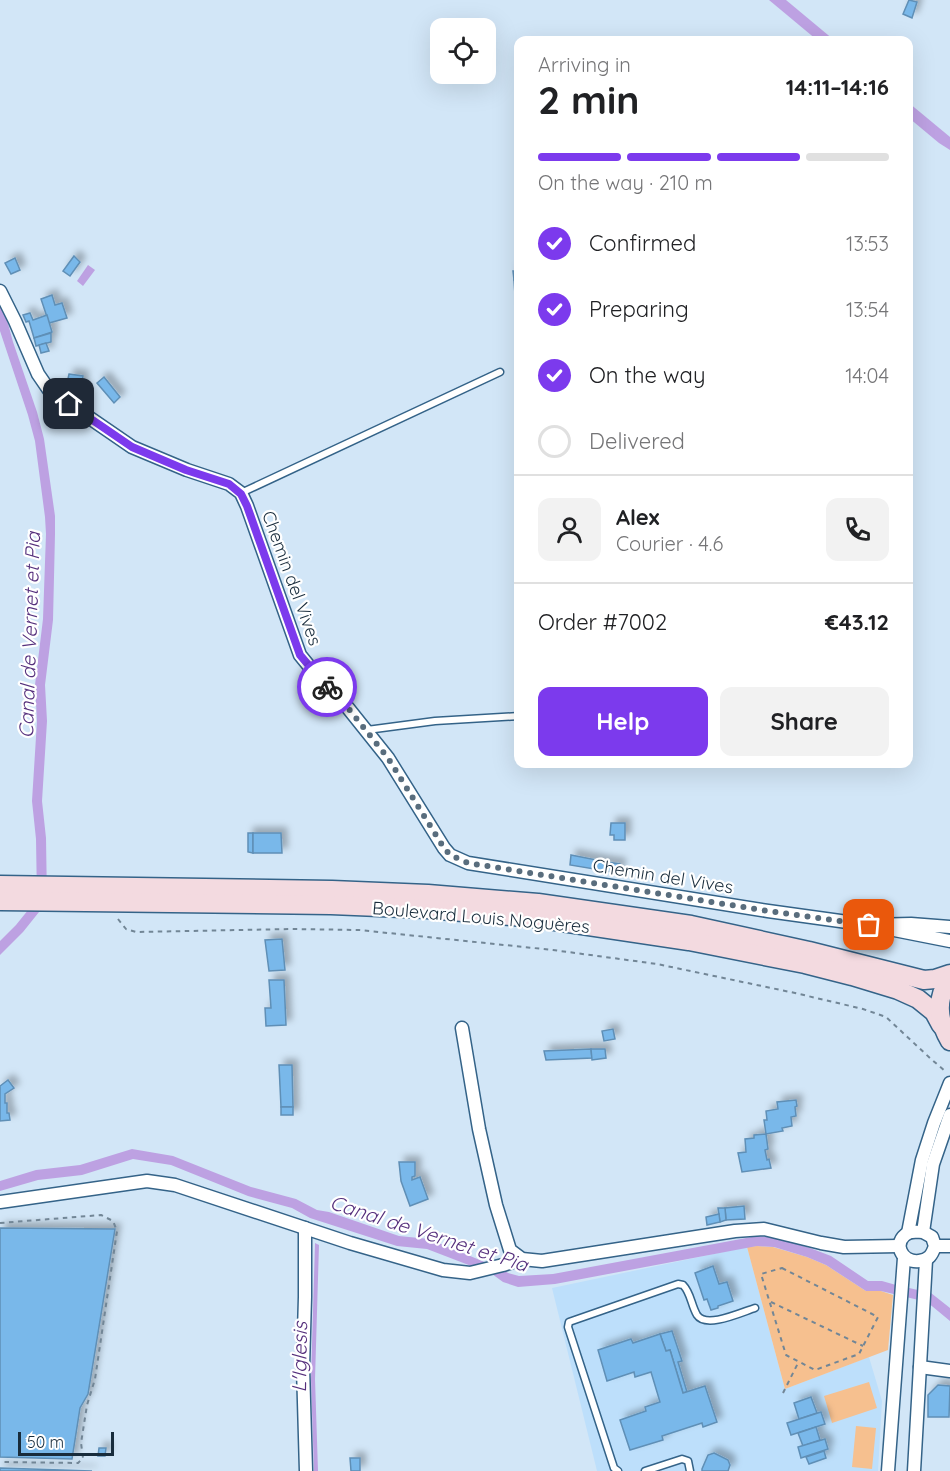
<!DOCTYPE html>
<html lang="en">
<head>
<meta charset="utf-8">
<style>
  :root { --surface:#fff; --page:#f2f2f2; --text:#202124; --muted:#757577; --line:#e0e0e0; --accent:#7c3aed }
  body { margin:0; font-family:Quicksand,sans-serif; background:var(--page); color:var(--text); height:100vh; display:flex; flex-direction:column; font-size:22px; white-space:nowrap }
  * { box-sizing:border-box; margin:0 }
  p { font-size:20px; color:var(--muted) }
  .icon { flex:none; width:33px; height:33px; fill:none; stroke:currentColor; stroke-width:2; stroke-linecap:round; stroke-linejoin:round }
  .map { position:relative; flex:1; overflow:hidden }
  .drawer { position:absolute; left:514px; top:36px; width:399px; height:732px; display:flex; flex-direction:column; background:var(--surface); border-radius:12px; box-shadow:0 6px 24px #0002 }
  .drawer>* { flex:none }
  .controls { position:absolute; left:430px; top:18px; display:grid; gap:12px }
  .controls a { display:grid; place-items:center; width:66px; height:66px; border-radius:12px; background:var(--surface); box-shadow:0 6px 24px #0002; font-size:30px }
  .scale { position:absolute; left:18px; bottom:15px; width:96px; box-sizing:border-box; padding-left:6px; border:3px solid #182c3c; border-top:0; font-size:16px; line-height:21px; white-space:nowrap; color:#182c3c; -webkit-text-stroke:4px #fff; paint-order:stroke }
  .pin { position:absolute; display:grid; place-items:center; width:51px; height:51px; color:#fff; margin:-26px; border-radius:12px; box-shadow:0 3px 9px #0006 }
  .courier { position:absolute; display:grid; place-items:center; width:60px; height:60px; margin:-30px; border:4px solid #7c3aed; border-radius:50%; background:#fff; color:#222; box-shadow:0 2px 8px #0007 }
  .headline em { font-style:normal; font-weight:700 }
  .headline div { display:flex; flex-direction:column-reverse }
  .headline { display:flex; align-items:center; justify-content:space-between; height:102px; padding:0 24px }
  h1 { font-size:39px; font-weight:700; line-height:45px }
  .bar { display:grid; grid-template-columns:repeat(4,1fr); gap:9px 6px; align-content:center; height:72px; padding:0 24px }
  .bar i { height:8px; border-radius:4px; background:var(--line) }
  .bar .current { background:var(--accent) }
  .bar p { grid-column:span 4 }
  .line { display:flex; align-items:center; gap:15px; padding:0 24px; border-top:2px solid var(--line) }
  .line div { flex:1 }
  .round { display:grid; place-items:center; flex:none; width:63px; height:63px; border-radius:12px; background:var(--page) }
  ol { padding:0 24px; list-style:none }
  li { display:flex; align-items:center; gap:18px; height:66px }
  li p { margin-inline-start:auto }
  li .icon { padding:6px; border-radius:50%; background:var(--accent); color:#fff; stroke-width:4 }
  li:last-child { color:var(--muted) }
  li i { width:33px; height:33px; border:3px solid var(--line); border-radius:50% }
  .action { display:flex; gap:12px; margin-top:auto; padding:12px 24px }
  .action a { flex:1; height:69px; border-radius:12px; background:var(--accent); color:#fff; font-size:24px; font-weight:700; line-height:69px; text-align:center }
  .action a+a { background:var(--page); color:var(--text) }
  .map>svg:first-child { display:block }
  .built { fill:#bddffb }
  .green { fill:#f6c08f }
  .water { fill:#bda1e2 }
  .building { fill:#79b8ea; stroke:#5f8fb6; stroke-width:1.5; filter:url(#shadow) }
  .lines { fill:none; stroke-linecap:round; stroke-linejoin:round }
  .lane-casing { stroke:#346388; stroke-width:9 }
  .street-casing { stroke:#346388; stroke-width:15 }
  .secondary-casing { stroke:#346388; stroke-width:21 }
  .path { stroke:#728696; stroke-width:2; stroke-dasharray:4.5 4.5; stroke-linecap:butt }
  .lane { stroke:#fff; stroke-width:6 }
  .street { stroke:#fff; stroke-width:12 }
  .secondary { stroke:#f3dae0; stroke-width:18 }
  .done { stroke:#596d7d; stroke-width:6; stroke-dasharray:0 10.8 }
  .route { stroke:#7c3aed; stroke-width:8 }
  .labels { text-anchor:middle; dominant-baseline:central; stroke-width:4.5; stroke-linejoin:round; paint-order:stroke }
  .street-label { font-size:18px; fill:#182c3c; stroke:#fff }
  .water-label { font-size:20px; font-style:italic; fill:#56307d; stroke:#fff }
</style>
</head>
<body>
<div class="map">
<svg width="950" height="1471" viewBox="0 0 950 1471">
  <defs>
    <filter id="shadow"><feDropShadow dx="5.5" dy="-5.5" stdDeviation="3" flood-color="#0004"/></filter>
  </defs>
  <rect width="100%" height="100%" fill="#d2e6f7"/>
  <polygon class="built" points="747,1247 785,1389 869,1357 882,1401 878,1471 597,1471 552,1288"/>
  <g class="green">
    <polygon points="757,1246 773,1247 807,1257 826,1265 866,1291 881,1291 893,1295 888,1350 785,1389 747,1247"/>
    <polygon points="869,1382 877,1408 832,1423 824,1396"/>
    <polygon points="856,1426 876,1428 872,1469 852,1467"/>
  </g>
  <g class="water">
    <polygon points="769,0 786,0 834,40 817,40"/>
    <polygon points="909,103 950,137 950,150 939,143 909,118"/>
    <polygon points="88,265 95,270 83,286 77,281"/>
    <polygon points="0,300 3,305 13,342 37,412 44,439 55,516 55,534 53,620 45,685 47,721 42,801 46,838 47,902 23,932 0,955 0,941 16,925 37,899 36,839 32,801 37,721 35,685 43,619 46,534 45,517 35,441 28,415 0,331"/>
    <polygon points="132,1149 173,1156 251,1187 296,1199 317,1210 329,1212 399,1236 429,1239 504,1270 508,1273 519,1276 553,1274 757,1236 775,1238 810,1248 831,1256 868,1281 882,1281 896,1285 931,1293 950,1308 950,1321 927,1302 881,1291 866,1291 826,1265 807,1257 774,1247 757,1246 555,1284 518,1287 503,1282 492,1274 427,1249 397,1246 310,1218 292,1208 248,1196 171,1165 133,1159 82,1175 38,1180 0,1191 0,1181 36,1170 80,1165"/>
    <polygon points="315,1243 319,1245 315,1379 318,1471 314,1471 311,1379"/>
  </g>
  <g class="building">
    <polygon points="909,0 917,2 912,18 903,14"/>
    <polygon points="74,256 80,262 70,276 63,271"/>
    <polygon points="15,258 20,270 11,274 5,263"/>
    <polygon points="513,271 519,271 519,280 514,280"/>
    <polygon points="514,280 519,280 519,310 516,310"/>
    <polygon points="52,295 55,305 62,303 67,318 49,323 41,299"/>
    <polygon points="30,313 33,320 47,315 52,332 34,338 29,321 26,322 23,315"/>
    <polygon points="51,333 51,342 36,346 34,338"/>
    <polygon points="46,343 49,351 41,353 39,345"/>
    <polygon points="69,374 83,376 81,391 67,383"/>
    <polygon points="104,377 120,397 114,403 97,383"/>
    <polygon points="611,823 625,823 625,840 614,840 614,835 610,835"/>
    <polygon points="248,833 253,833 253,853 248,852"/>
    <polygon points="253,833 281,833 282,853 253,853"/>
    <polygon points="571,855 607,862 606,871 570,865"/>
    <polygon points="607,862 620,864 619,873 606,871"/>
    <polygon points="282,939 285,970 269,971 265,940"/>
    <polygon points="269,980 284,980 286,1025 266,1026 265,1008 271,1008"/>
    <polygon points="613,1029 615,1039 604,1041 602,1031"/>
    <polygon points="591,1049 592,1058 546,1060 544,1051"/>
    <polygon points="591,1049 605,1049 606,1058 592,1060"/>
    <polygon points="279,1065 292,1065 293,1107 281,1107"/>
    <polygon points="8,1080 14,1088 5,1094 5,1103 7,1103 7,1113 9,1113 10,1120 0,1121 0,1086"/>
    <polygon points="796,1100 797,1106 795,1107 796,1116 791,1117 792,1126 782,1128 783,1131 766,1134 764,1120 767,1120 766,1111 778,1109 777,1102"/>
    <rect x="281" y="1107" width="12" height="8"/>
    <polygon points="766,1134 768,1149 765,1150 767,1160 769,1159 771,1168 742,1172 738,1153 746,1152 745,1139 754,1138 754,1135"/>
    <polygon points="399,1162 415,1162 415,1176 412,1177 412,1180 420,1177 428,1199 410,1206 401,1181"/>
    <polygon points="744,1206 745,1219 726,1220 725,1208"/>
    <polygon points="718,1208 725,1208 726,1220 720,1222"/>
    <polygon points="719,1214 720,1222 707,1225 706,1217"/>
    <polygon points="0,1228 115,1229 88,1394 80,1408 72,1459 0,1457"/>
    <polygon points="713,1266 719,1284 727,1282 733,1301 718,1306 718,1308 711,1310 707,1299 704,1300 695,1273"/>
    <polygon points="672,1331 682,1361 678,1362 687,1392 683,1393 670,1350 666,1351 660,1334"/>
    <polygon points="660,1334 666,1351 670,1350 683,1393 705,1386 717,1422 703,1427 702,1423 662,1436 663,1440 630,1450 620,1420 646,1411 645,1407 660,1402 651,1372 635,1377 634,1372 607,1381 598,1350 631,1339 633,1343"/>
    <polygon points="938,1385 950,1386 949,1417 928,1417 928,1395"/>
    <polygon points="811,1397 817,1413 799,1419 794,1403"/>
    <polygon points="821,1412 825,1424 791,1435 787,1423"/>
    <polygon points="816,1427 820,1440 803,1446 798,1433"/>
    <polygon points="825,1439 828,1449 801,1458 798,1447"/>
    <polygon points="99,1448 106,1448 105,1456 98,1456"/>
    <polygon points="824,1451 826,1458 809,1464 806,1457"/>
    <polygon points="714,1453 728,1460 730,1465 728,1471 702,1471 702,1469 708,1455"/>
    <polygon points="350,1458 360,1458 360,1471 351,1471"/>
    <polygon points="0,1468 92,1471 0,1471"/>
  </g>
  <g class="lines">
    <g class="lane-casing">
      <g id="lane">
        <polyline points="241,493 500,372"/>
        <polyline points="367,730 435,721 519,716"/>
        <path d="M618,1471L614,1468L568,1327L569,1322L678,1284L683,1285C691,1293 691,1305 697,1315C706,1329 742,1312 755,1308"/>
        <polyline points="645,1471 682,1459 688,1461 690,1471"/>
      </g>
    </g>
    <g class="street-casing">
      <g id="street">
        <polyline points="0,291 15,321 38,374 49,390 132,447 187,470 229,484 241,493 247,506 300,655 322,682 344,703 388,758 444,848 450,855 468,863 768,911 869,925"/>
        <polyline points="950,927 911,924 869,925 950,941"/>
        <polyline points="462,1028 479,1129 496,1205 510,1250 522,1259 542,1261 735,1231 764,1229 821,1243 844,1247 899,1246"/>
        <polyline points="0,1202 147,1181 175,1185 350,1243 443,1270 470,1273 503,1265 522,1259"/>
        <polyline points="305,1228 305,1297 303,1367 306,1471"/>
        <polyline points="923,1232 933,1164 950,1115"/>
        <path d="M923,1232L932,1237L935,1246C932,1255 929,1260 919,1261C901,1263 892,1242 908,1233C912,1231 918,1232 923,1232Z"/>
        <polyline points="908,1233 922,1160 934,1123 950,1083"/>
        <polyline points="935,1246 950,1246"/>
        <polyline points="920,1367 950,1371"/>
        <polyline points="888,1471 904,1258"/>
        <polyline points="914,1471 926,1260"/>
      </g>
    </g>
    <g class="secondary-casing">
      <g id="secondary">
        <polyline points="0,885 332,890 428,894 538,903 691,925 809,951 924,980 935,979 950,974"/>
        <polyline points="0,901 331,905 427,909 535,918 689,941 805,964 852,976 898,990 918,999 934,1012 941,1025"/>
        <path d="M950,979C935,998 938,1021 950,1041"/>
      </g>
    </g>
    <g class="path">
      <polyline points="118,919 126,929 136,932 292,929 359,930 553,950 657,964 795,993 863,1009 886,1017 931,1059 945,1071"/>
      <polyline points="0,1223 101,1215 113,1221 117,1231 95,1379 87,1405 81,1443 83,1458 78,1463 0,1462"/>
      <polygon points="782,1268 878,1317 859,1354 815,1370 786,1355 761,1274"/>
      <polyline points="771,1302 863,1346"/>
      <polyline points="783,1393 798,1363"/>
    </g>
    <use href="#lane" class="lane"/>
    <use href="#street" class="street"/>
    <use href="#secondary" class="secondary"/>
  </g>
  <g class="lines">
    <polyline class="done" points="327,687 344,703 388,758 444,848 450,855 468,863 768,911 869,925"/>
    <polyline class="route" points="69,404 132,447 186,470 229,484 241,494 247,506 300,655 327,687"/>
  </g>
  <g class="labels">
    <g class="street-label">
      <text transform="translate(292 578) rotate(70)">Chemin del Vives</text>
      <text transform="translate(663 876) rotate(9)">Chemin del Vives</text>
      <text transform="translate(481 917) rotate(5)">Boulevard Louis Noguères</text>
    </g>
    <g class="water-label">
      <text transform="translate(29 635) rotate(-88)">Canal de Vernet et Pia</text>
      <text transform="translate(429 1233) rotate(18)">Canal de Vernet et Pia</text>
      <text transform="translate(299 1357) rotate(-89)">L'Iglesis</text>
    </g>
  </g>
</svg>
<div class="controls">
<a><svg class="icon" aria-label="locate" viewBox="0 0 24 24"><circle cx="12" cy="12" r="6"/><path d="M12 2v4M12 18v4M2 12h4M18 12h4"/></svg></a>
</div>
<div class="scale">50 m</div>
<div class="pin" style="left:869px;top:925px;background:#ea580c"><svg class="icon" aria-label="bag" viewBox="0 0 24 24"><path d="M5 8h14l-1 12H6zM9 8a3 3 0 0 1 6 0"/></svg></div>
<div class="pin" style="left:69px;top:404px;background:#1f2937"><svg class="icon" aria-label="home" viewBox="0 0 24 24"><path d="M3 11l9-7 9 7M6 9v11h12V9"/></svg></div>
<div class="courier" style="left:327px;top:687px"><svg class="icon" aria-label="bike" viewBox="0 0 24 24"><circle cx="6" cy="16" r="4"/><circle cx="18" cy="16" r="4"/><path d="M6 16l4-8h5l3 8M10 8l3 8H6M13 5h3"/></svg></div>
<section class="drawer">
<div class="headline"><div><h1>2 min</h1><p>Arriving in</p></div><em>14:11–14:16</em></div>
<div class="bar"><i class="current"></i><i class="current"></i><i class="current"></i><i></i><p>On the way · 210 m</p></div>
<ol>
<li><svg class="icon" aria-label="check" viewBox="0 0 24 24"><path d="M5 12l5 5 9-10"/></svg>Confirmed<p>13:53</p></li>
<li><svg class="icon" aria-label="check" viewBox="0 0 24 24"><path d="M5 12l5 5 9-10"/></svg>Preparing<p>13:54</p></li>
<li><svg class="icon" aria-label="check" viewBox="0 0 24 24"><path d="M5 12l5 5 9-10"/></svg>On the way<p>14:04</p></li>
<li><i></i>Delivered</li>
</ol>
<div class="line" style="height:108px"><a class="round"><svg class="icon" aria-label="person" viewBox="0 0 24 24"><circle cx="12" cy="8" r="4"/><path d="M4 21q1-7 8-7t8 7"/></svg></a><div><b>Alex</b><p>Courier · 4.6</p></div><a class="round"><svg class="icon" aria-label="phone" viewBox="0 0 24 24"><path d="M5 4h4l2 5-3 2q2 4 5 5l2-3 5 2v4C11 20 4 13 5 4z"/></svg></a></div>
<div class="line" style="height:78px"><div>Order #7002</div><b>€43.12</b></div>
<div class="action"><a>Help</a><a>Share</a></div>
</section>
</div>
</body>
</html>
